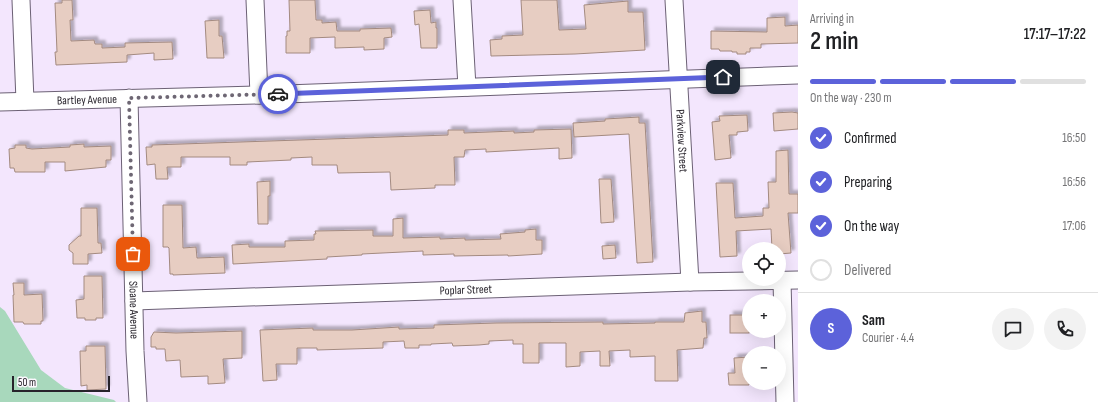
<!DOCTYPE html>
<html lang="en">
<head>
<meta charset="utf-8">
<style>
  :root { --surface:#fff; --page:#f2f2f2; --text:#202124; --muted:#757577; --line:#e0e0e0; --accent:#5c62da }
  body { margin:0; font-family:"Sofia Sans Condensed",sans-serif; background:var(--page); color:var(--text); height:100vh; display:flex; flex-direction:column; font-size:15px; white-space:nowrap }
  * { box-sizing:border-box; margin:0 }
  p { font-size:13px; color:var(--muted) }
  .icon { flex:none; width:22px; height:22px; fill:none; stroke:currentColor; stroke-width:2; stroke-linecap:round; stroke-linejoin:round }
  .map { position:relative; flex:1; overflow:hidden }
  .side { display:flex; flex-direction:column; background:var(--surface); width:300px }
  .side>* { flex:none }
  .tools { position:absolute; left:742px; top:242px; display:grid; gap:8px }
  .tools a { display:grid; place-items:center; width:44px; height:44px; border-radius:50%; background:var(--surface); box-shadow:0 4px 16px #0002; font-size:20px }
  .scale { position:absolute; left:12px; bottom:10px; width:98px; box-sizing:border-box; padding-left:4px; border:2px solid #27232b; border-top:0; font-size:11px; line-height:14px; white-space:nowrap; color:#27232b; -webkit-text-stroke:3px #fbf8fd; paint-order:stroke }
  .pin { position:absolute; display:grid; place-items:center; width:34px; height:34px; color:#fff; margin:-17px; border-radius:8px; box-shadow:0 2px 6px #0006 }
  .courier { position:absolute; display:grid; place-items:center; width:40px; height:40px; margin:-20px; border:3px solid #5c62da; border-radius:50%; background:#fff; color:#222; box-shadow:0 1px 5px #0007 }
  .head em { font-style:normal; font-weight:600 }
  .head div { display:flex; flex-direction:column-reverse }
  .head { display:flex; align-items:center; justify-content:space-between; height:68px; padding:0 12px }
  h1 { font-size:26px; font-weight:600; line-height:30px }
  .bar { display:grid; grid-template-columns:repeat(4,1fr); gap:6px 4px; align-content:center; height:48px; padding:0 12px }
  .bar i { height:5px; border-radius:3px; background:var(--line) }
  .bar .active { background:var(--accent) }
  .bar p { grid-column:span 4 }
  .line { display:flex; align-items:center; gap:10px; padding:0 12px; border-top:1px solid var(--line) }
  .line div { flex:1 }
  .round { display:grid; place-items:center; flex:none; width:42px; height:42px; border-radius:21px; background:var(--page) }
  ol { padding:0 12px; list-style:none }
  li { display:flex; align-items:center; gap:12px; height:44px }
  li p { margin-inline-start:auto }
  li .icon { padding:4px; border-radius:50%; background:var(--accent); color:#fff; stroke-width:4 }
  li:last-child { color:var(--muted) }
  li i { width:22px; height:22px; border:2px solid var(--line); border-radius:50% }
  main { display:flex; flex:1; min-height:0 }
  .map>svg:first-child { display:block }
  .green { fill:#a8d8bc }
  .building { fill:#e7cdc2; stroke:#a38a80; filter:url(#shadow) }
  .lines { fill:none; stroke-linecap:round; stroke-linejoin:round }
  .minor-casing { stroke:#6c6175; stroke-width:19 }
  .minor { stroke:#fff; stroke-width:17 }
  .done { stroke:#6e6774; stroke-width:4; stroke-dasharray:0 7.2 }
  .route { stroke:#5c62da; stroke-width:5 }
  .labels { text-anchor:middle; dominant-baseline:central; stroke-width:3.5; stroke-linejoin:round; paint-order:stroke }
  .street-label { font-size:12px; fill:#27232b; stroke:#fbf8fd }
</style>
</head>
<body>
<main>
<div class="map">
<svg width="798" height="402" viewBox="0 0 798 402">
  <defs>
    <filter id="shadow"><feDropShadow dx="3.5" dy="-3.5" stdDeviation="1" flood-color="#0004"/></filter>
  </defs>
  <rect width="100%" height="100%" fill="#f3e6fd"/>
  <polygon class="green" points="0,307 5,311 41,370 65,388 114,400 116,402 0,402"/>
  <g class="building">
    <polygon points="62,0 72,0 73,20 70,20 71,41 94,40 95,44 102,44 102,48 125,47 125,43 172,42 173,59 154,60 154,53 127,55 127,62 56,65 55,52 57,52 55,3 62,3"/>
    <polygon points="289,0 315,0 316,20 322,20 322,23 336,22 337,31 360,31 360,29 391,28 392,37 384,38 384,49 364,50 364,47 335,48 335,37 310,38 310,53 286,53 286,36 287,36 287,31 290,31"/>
    <polygon points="521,0 557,0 559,30 586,29 584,5 628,1 628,12 643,12 645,50 575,54 491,56 490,40 502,39 502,36 523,35"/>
    <polygon points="430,10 431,23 436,22 436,28 437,28 437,48 421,48 419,24 415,25 414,11"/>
    <polygon points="785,17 785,26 798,25 798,43 761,44 761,48 750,48 750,52 746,52 746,54 737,54 737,52 732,52 732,51 720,51 719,49 711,49 711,31 767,32 767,18"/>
    <polygon points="219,20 219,36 222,36 224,58 207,58 205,21"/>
    <polygon points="792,112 798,113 798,129 774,131 773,113"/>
    <polygon points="747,115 748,131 737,132 737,135 729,135 731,158 715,160 712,122 720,121 719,116"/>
    <polygon points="639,117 639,123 645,123 653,262 637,263 629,134 574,137 573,123 605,121 605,119"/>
    <polygon points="571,129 572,158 559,159 559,148 486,152 486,149 465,150 464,157 454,157 455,185 435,185 435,188 391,190 390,172 338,173 337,165 312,165 312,157 291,158 291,160 247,162 247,165 230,165 230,157 181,157 181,167 167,167 168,179 156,179 155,164 147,165 146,147 152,147 152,145 448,135 448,130 464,130 464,133 514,131 514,133 534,132 534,130"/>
    <polygon points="84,144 84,147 111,146 111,160 106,160 106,167 65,171 65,162 45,162 45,172 15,172 14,168 10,168 9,149 15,148 15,145 26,145 26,148 32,149 70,147 70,145"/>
    <polygon points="788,150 789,194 798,194 798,213 788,213 791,253 779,254 779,249 772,249 771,229 736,231 737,256 720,257 716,183 733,183 735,218 763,216 763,208 769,208 768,182 776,182 776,151"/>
    <polygon points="599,179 611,179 614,222 601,223"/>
    <polygon points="270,181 270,196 268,196 268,224 258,224 257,182"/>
    <polygon points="163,205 182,205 183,248 196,247 197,258 224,257 225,273 173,275 173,274 170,274 169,248 168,247 163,247"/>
    <polygon points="81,208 97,208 98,243 101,243 102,253 88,254 88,264 73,264 73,253 69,250 69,245 79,236 81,236"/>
    <polygon points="403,218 403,238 440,237 440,239 465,238 465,240 501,239 500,234 525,232 525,230 536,229 536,240 542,240 542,254 508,256 508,255 454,256 454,254 423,255 423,251 362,254 362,255 327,257 327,259 233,264 232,245 249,244 249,247 285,247 285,241 314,240 314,234 316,234 315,231 373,230 373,236 393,236 393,219"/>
    <polygon points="615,245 616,258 603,259 602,246"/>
    <polygon points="84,276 102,276 103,318 96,318 96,320 85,320 85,318 77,318 76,300 84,299"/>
    <polygon points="13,283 24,283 24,295 42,294 43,321 41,321 41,324 24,324 23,322 14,322 13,295 14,295"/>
    <polygon points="702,311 702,322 706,322 707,338 704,338 703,348 677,350 678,381 655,381 655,356 630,357 630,350 609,351 610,366 600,366 600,351 580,352 580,366 566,367 566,343 539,343 539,363 523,363 523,344 513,344 513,340 489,341 489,344 479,345 453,346 452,343 431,344 431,345 419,345 419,348 405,348 404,341 383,342 383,348 317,350 317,348 297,348 297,364 276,364 277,380 263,381 260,330 313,328 313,330 352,330 399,327 399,329 434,328 434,325 496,323 603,322 603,324 655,323 655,322 684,322 685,313"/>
    <rect x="730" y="315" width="19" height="18"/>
    <polygon points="242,331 242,358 223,359 225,383 208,384 208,376 181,377 180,360 166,361 165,349 156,349 156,347 151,347 151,337 154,332 176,333"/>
    <polygon points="86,346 105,346 106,389 87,390 87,385 81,386 80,351 86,351"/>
    <polygon points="749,357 749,385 729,385 728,373 735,373 734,358"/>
  </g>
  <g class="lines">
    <g class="minor-casing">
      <g id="minor">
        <polyline points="21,0 25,101"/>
        <polyline points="255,0 259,95"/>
        <polyline points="462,0 467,87"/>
        <path id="s1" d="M674,0L690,282"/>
        <path id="s2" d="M129,98L135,351L138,402"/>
        <path id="s3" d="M0,102L259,95L798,75"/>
        <polyline points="782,280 785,402"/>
        <path id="s4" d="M134,301L690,282L798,280"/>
      </g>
    </g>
    <use href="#minor" class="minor"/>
  </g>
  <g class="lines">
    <polyline class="done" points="133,254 129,98 278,94"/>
    <polyline class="route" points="278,94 723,77"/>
  </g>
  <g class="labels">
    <g class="street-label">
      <text stroke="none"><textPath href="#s3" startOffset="87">Bartley Avenue</textPath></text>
      <text stroke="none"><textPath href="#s1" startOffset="141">Parkview Street</textPath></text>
      <text stroke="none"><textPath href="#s4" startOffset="332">Poplar Street</textPath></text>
      <text stroke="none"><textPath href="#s2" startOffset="212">Sloane Avenue</textPath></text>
    </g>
  </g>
</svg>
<div class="tools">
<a><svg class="icon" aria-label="locate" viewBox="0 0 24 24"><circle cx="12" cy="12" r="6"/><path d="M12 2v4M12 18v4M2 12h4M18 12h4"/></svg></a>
<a>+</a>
<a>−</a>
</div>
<div class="scale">50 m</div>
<div class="pin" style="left:133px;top:254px;background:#ea580c"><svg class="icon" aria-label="bag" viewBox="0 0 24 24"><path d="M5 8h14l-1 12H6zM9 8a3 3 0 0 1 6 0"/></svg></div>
<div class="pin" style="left:723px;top:77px;background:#1f2937"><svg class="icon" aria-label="home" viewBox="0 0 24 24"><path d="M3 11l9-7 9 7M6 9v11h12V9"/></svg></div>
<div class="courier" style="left:278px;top:94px"><svg class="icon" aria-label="car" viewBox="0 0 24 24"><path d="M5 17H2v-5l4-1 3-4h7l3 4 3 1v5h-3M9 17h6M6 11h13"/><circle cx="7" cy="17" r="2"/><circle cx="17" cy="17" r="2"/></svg></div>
</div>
<section class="side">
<div class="head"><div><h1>2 min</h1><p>Arriving in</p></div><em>17:17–17:22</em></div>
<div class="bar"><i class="active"></i><i class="active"></i><i class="active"></i><i></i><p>On the way · 230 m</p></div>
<ol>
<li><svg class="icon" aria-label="check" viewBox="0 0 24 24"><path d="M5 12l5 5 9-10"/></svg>Confirmed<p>16:50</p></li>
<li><svg class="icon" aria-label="check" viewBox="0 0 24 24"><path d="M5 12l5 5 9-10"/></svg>Preparing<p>16:56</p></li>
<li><svg class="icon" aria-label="check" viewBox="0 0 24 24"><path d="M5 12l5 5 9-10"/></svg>On the way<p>17:06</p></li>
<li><i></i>Delivered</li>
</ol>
<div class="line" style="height:72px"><b class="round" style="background:var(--accent);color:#fff">S</b><div><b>Sam</b><p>Courier · 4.4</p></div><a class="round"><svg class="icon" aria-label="chat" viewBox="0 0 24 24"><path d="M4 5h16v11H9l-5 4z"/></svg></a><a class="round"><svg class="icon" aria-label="phone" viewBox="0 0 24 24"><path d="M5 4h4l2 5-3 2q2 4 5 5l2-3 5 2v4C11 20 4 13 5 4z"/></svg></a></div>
</section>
</main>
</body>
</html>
